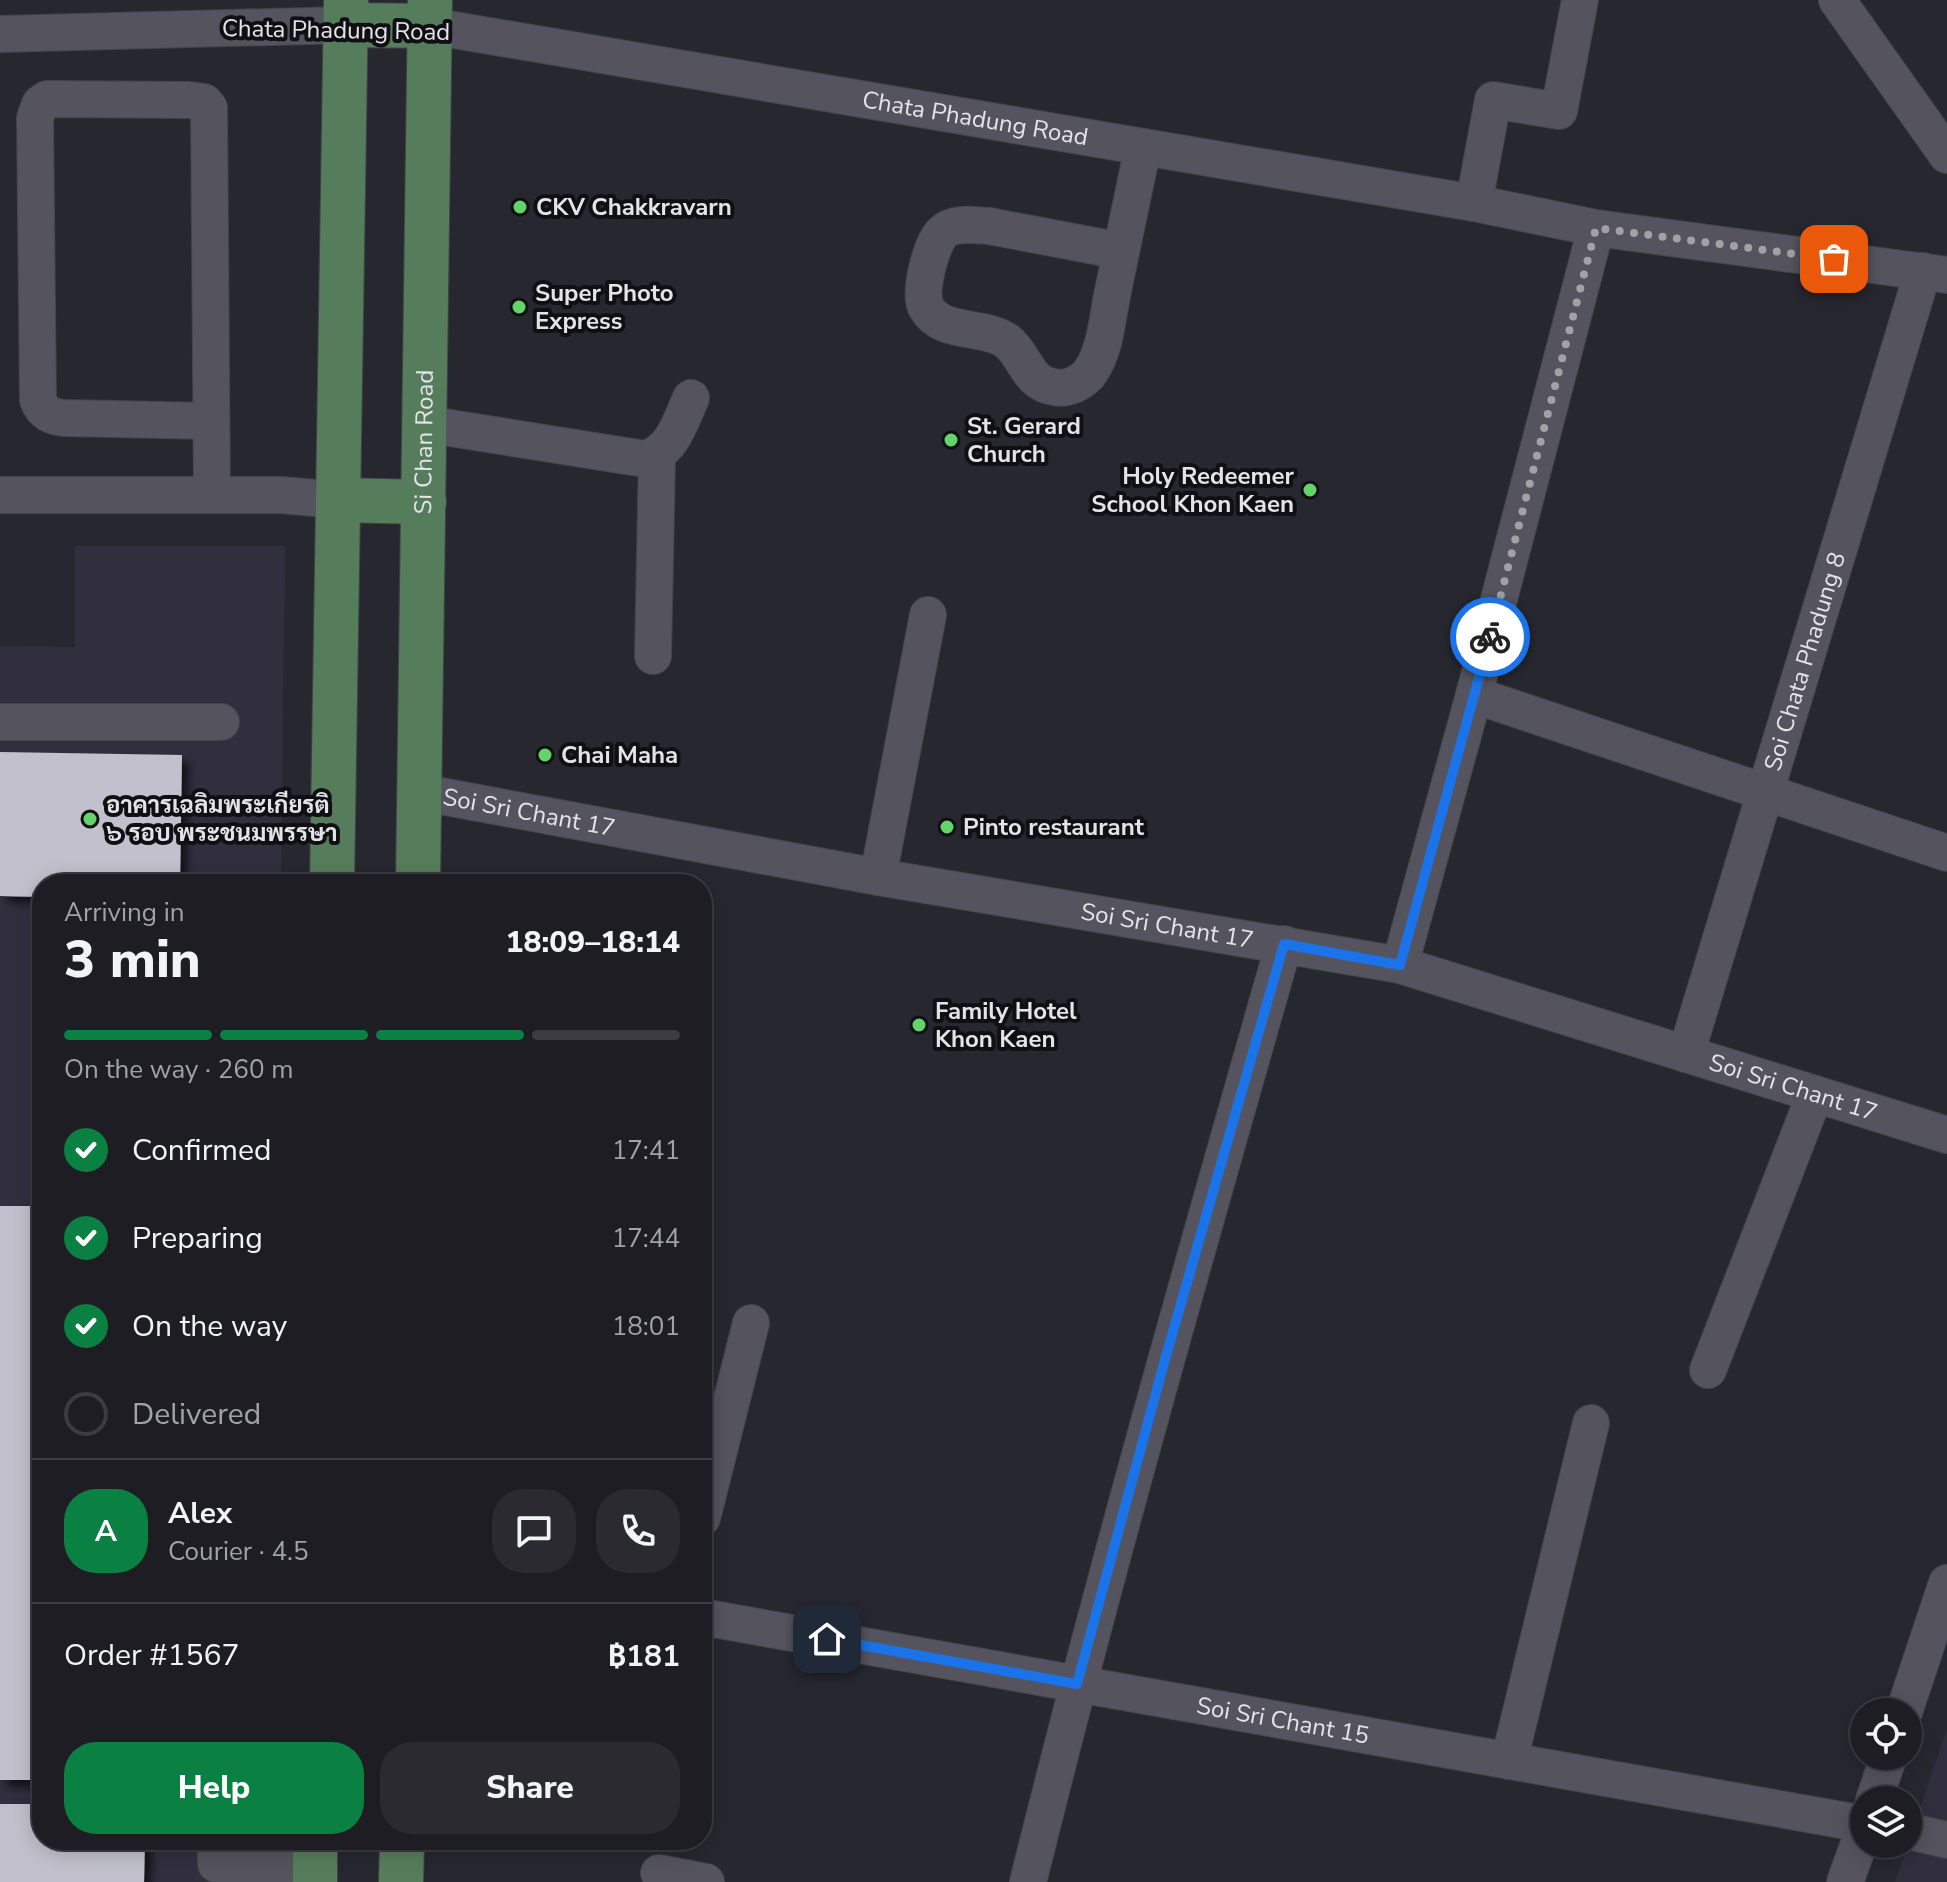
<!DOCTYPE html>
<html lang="en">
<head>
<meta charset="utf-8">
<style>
  :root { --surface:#1d1d23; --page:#2a2a30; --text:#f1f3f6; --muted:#a0a2a6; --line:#3b3b41; --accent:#0b8043 }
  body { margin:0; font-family:"Nunito Sans",Sarabun,sans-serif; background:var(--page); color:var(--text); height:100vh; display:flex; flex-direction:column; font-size:30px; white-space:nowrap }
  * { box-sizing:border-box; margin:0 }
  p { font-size:26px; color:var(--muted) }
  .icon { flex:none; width:44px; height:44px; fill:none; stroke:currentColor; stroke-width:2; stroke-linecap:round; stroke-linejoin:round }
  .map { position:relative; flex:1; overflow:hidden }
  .drawer { position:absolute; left:32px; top:874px; width:680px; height:976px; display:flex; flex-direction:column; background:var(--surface); border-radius:32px; box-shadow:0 4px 20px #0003,0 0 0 2px var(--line) }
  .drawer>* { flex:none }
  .tools { position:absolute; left:1850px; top:1698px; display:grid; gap:16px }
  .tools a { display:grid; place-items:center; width:72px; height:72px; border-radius:50%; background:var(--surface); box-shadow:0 4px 20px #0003,0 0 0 2px var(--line); font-size:40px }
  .pin { position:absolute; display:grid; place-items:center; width:68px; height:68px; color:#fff; margin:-34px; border-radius:16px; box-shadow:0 4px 12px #0006 }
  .courier { position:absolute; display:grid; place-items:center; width:80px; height:80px; margin:-40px; border:6px solid #1a73e8; border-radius:50%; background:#fff; color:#222; box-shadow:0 2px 10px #0007 }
  .head em { font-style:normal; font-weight:800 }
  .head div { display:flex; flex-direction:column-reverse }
  .head { display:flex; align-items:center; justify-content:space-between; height:136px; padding:0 32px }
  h1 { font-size:52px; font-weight:800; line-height:60px }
  .bar { display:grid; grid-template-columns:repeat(4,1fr); gap:12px 8px; align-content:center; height:96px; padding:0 32px }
  .bar i { height:10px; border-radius:6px; background:var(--line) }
  .bar .current { background:var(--accent) }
  .bar p { grid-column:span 4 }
  .line { display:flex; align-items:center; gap:20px; padding:0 32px; border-top:2px solid var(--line) }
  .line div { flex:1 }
  .round { display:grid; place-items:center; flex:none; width:84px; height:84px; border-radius:32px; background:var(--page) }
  ol { padding:0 32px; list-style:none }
  li { display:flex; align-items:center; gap:24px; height:88px }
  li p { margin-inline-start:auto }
  li .icon { padding:8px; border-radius:50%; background:var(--accent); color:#fff; stroke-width:4 }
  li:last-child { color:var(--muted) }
  li i { width:44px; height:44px; border:4px solid var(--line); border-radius:50% }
  .primary-button { display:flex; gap:16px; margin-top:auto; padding:16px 32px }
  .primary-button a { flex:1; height:92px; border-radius:32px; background:var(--accent); color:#fff; font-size:32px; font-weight:800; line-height:92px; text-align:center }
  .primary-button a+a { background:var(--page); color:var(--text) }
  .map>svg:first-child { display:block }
  .built { fill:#312f3e }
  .building { fill:#c1c0cc; filter:url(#shadow) }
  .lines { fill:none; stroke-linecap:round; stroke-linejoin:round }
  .minor-casing { stroke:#434349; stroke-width:38 }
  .major-casing { stroke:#434349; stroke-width:46 }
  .minor { stroke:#55545e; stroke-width:36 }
  .major { stroke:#567d5b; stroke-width:44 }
  .done { stroke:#a2a1a8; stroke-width:8; stroke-dasharray:0 14.4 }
  .route { stroke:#1a73e8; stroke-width:10 }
  .poi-dot { fill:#63d469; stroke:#101014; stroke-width:3 }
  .labels { text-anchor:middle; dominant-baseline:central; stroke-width:8; stroke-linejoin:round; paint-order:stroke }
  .street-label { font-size:24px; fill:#e4e3e9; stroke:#101014 }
  .poi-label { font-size:24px; font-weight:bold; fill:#e4e3e9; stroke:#101014; text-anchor:start }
</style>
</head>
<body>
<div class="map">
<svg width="1947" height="1882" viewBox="0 0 1947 1882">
  <defs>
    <filter id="shadow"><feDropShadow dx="7" dy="7" stdDeviation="4" flood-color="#0009"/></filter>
  </defs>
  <rect width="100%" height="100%" fill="#27272f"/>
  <g class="built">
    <polygon points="75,546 285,546 281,884 42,884 42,1840 265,1840 264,1882 0,1882 0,646 75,647"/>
    <polygon points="1947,1729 1947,1882 1895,1882 1908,1844"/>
  </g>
  <g class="building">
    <polygon points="0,752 182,755 180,884 42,884 42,897 0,896"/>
    <rect x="0" y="1206" width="42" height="574"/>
    <polygon points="0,1804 42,1804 42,1840 145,1840 144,1882 0,1882"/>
  </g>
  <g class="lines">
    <g class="minor-casing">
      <g id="minor">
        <polyline points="1837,0 1947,155"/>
        <path id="s1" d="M431,26L1474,203L1596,228L1947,275"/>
        <polyline points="0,34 346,25"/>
        <polyline points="1474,203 1493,100 1559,111 1580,0"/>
        <path d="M1121,251L989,226C975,225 954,222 943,232C931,243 918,294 926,307C941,336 986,324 1008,342C1026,357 1027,383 1054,387C1067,390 1083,383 1091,371C1105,350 1107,321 1112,296C1122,246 1133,196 1143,147"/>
        <path d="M211,421L65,418C51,417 43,413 38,400L35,118L40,104L47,99L189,100L204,102L209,108L212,495"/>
        <path d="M425,424L645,459C673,451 680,422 691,398"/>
        <polyline points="0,495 281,495 338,500"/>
        <polyline points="653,656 657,456"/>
        <polyline points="1474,695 1947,853"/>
        <polyline points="0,722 221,722"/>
        <path id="s2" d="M419,792L878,877L1400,965L1947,1135"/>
        <polyline points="878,877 928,615"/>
        <polyline points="1400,965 1474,695 1596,228"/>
        <path id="s3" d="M1686,1054L1923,271"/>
        <polyline points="1708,1370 1815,1094"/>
        <polyline points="702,1518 751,1323"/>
        <path id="s4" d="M702,1617L1864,1824"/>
        <polyline points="1904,1712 1947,1583"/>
        <polyline points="1509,1761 1591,1423"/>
        <polyline points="1874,1800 1889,1756"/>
        <polyline points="1908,1831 1947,1840"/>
        <polyline points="216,1840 216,1864 315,1864"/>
        <polyline points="659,1873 706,1882"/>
        <path d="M1028,1882C1106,1567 1195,1256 1284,944"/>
        <polyline points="1845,1882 1864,1830"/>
      </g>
    </g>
    <g class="major-casing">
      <g id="major">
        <polyline points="346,25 431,26"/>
        <polyline points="338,500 424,502"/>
        <polyline points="332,884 346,0"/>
        <path id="s5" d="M418,884L430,0"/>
        <polyline points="315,1882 315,1840"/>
        <polyline points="401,1882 402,1840"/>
      </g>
    </g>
    <use href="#minor" class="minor"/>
    <use href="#major" class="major"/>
  </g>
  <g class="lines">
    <polyline class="done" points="1490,637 1596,228 1834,259"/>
    <polyline class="route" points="827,1639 1077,1684 1164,1363 1284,944 1400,965 1490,637"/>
  </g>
  <g class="poi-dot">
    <circle cx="520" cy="207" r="8"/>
    <circle cx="519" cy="307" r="8"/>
    <circle cx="951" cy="440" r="8"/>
    <circle cx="1310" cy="490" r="8"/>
    <circle cx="545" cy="755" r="8"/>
    <circle cx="90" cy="819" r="8"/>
    <circle cx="947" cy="827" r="8"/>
    <circle cx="919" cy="1025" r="8"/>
  </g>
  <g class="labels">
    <g class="street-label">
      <text transform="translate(336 30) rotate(1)">Chata Phadung Road</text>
      <text stroke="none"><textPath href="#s1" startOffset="552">Chata Phadung Road</textPath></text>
      <text stroke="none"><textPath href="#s5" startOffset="442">Si Chan Road</textPath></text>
      <text stroke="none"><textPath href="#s3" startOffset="410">Soi Chata Phadung 8</textPath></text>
      <text stroke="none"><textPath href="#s2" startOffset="112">Soi Sri Chant 17</textPath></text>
      <text stroke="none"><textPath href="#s2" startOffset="760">Soi Sri Chant 17</textPath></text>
      <text stroke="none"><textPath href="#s2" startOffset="1408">Soi Sri Chant 17</textPath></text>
      <text stroke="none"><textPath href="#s4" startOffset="590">Soi Sri Chant 15</textPath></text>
    </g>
    <g class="poi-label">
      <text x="536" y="207">CKV Chakkravarn</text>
      <text x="535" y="293">Super Photo<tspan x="535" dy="28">Express</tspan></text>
      <text x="967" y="426">St. Gerard<tspan x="967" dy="28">Church</tspan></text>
      <text x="1294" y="476" text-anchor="end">Holy Redeemer<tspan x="1294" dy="28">School Khon Kaen</tspan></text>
      <text x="561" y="755">Chai Maha</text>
      <text x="106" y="805">อาคารเฉลิมพระเกียรติ<tspan x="106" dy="28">๖ รอบ พระชนมพรรษา</tspan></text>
      <text x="963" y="827">Pinto restaurant</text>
      <text x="935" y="1011">Family Hotel<tspan x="935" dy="28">Khon Kaen</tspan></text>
    </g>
  </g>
</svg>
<div class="tools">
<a><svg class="icon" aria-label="locate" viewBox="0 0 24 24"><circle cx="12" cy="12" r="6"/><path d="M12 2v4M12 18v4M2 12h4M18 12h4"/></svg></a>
<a><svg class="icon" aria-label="layers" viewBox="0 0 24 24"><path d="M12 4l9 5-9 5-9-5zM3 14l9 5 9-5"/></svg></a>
</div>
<div class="pin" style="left:1834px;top:259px;background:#ea580c"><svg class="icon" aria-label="bag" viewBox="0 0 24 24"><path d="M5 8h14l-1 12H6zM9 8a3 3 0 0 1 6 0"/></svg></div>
<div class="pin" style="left:827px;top:1639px;background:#1f2937"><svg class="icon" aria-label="home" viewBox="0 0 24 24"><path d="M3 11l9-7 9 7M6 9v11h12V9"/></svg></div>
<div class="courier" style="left:1490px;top:637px"><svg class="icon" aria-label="bike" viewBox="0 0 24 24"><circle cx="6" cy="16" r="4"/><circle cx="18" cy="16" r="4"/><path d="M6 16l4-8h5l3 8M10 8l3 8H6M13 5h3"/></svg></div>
<section class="drawer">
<div class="head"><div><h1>3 min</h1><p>Arriving in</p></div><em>18:09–18:14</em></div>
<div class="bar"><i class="current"></i><i class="current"></i><i class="current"></i><i></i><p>On the way · 260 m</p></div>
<ol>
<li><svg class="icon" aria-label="check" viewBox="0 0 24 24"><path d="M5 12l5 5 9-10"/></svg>Confirmed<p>17:41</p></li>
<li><svg class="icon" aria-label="check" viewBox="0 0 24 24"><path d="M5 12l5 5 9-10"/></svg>Preparing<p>17:44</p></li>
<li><svg class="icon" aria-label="check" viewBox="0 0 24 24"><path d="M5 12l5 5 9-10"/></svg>On the way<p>18:01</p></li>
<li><i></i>Delivered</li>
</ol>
<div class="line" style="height:144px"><b class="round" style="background:var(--accent);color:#fff">A</b><div><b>Alex</b><p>Courier · 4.5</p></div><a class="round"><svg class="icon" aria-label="chat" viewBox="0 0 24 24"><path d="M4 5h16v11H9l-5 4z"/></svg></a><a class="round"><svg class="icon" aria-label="phone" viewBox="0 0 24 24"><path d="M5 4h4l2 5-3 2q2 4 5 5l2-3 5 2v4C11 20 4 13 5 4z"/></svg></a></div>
<div class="line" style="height:104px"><div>Order #1567</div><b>฿181</b></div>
<div class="primary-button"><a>Help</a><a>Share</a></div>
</section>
</div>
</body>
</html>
